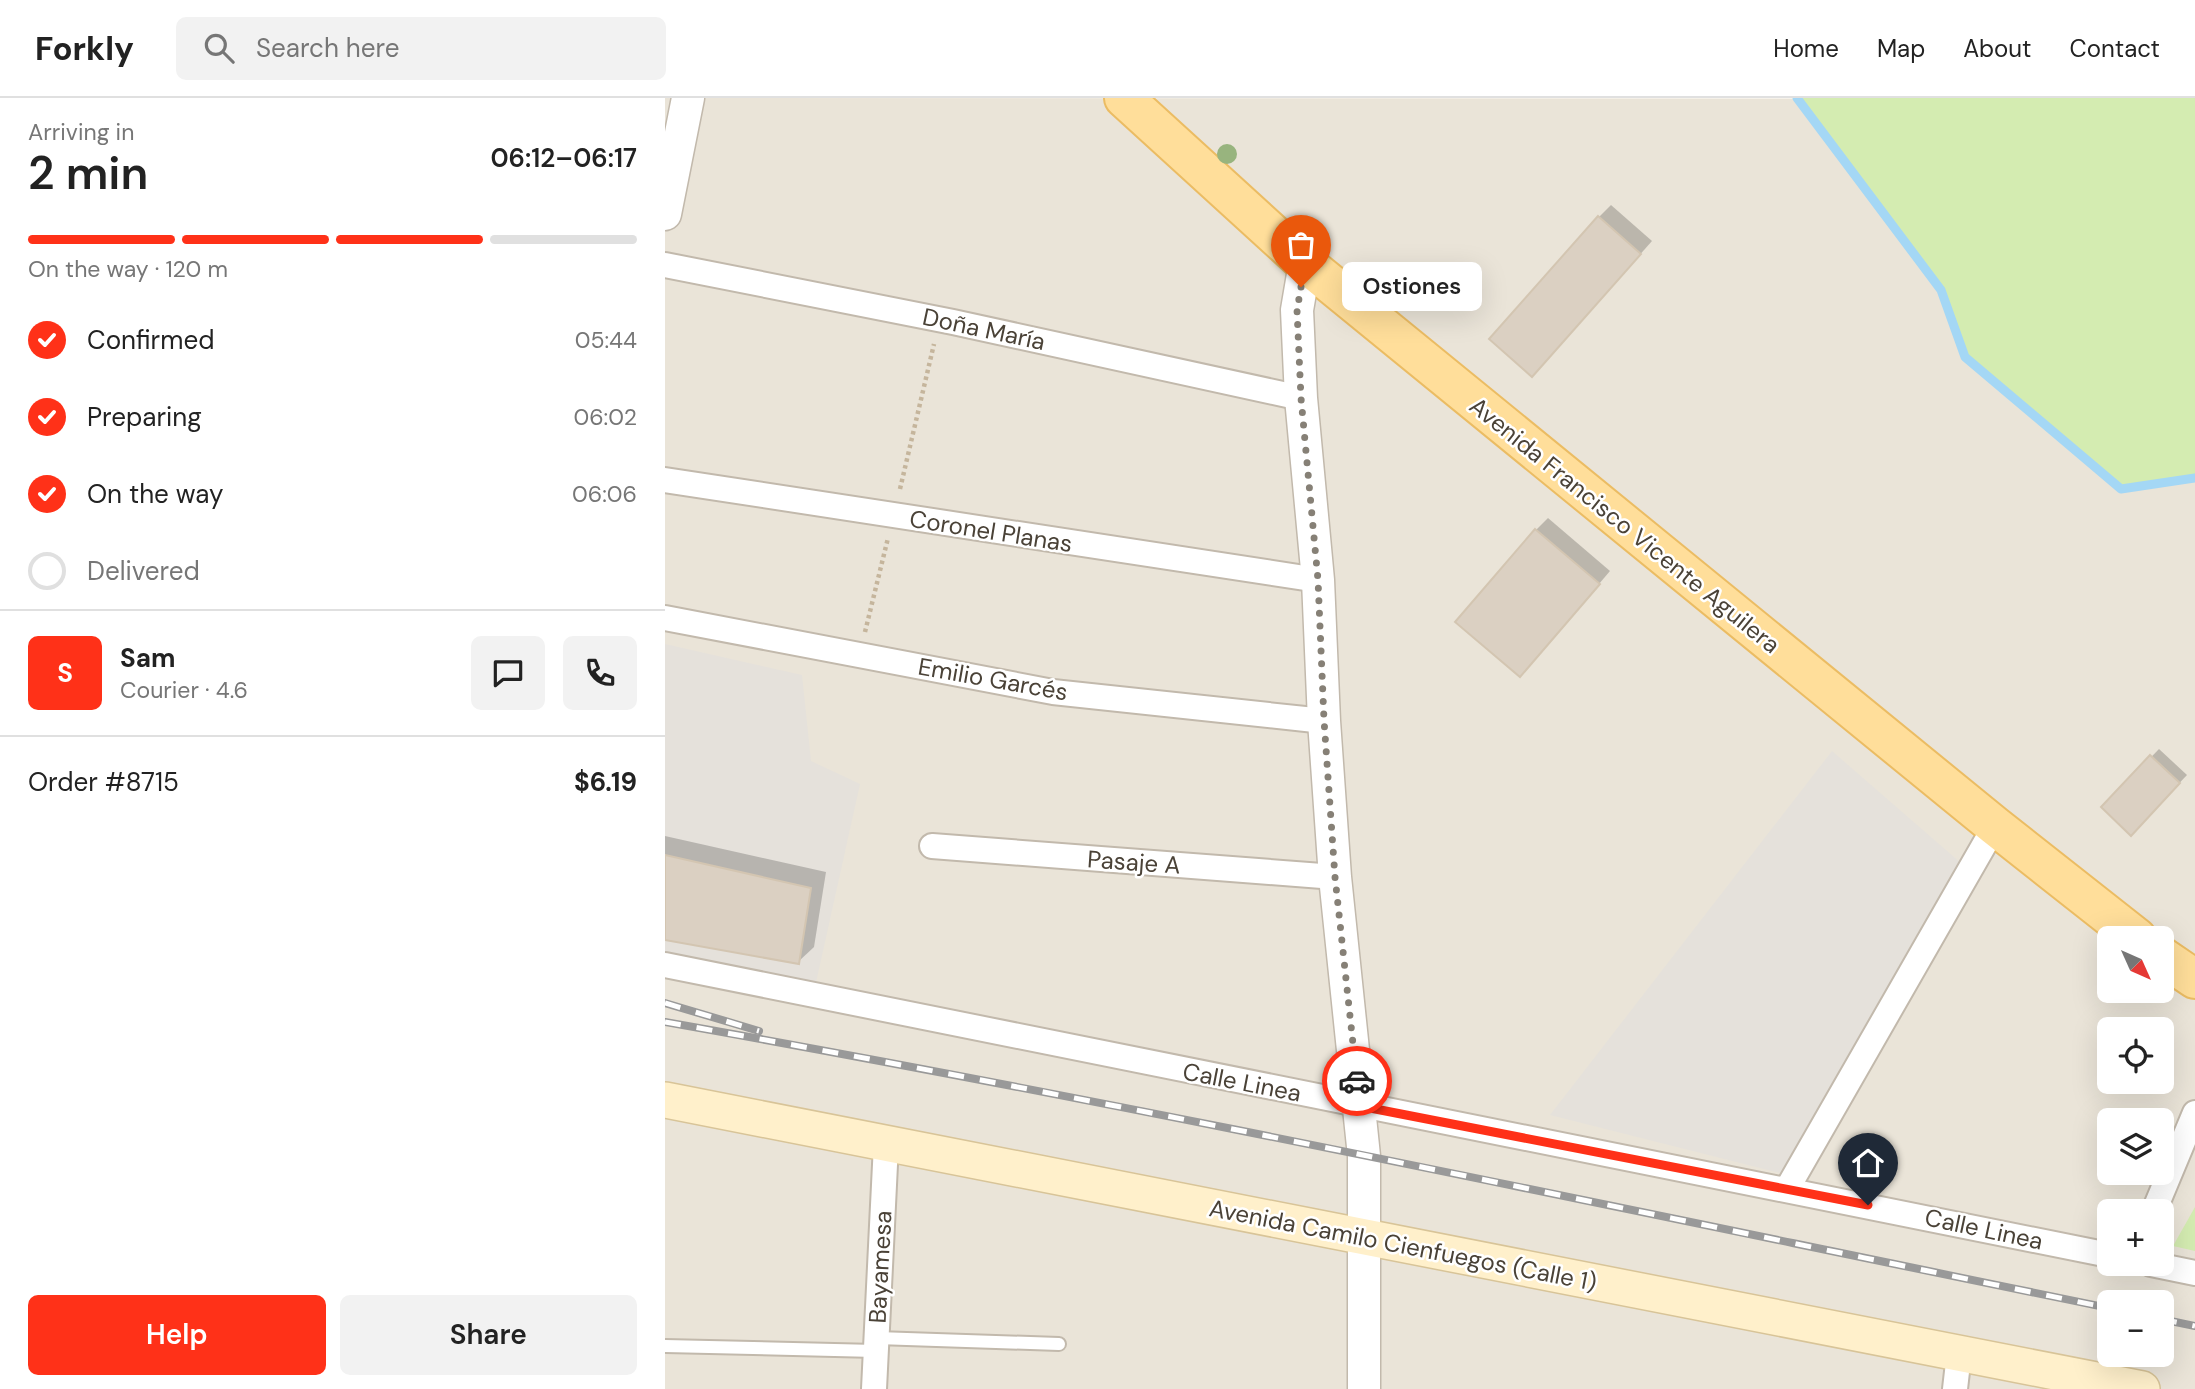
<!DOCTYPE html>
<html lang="en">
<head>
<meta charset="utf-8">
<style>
  :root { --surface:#fff; --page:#f2f2f2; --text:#222; --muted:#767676; --line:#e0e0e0; --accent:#ff3118 }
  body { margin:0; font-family:"DM Sans",sans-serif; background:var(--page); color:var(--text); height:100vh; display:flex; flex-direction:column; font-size:26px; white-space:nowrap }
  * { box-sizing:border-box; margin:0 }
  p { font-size:23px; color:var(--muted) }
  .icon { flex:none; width:38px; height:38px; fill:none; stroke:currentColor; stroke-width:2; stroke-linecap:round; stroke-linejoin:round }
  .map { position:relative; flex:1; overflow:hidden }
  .panel { display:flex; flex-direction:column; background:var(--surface); width:665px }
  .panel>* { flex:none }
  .needle { width:46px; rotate:135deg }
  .controls { position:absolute; left:1432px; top:828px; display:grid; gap:14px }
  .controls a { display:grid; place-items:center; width:77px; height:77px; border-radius:10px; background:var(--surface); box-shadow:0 7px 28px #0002; font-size:35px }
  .pin { position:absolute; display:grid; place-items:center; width:60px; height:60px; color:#fff; margin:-72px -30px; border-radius:50% 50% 50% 0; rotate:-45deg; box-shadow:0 0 7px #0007 }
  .pin .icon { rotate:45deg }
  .courier { position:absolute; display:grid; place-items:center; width:70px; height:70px; margin:-35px; border:5px solid #ff3118; border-radius:50%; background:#fff; color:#222; box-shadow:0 2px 9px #0007 }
  .bubble { position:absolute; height:49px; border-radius:10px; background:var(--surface); box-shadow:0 7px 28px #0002; font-size:23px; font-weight:600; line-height:49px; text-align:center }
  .head em { font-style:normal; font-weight:600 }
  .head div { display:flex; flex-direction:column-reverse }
  .head { display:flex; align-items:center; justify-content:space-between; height:119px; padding:0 28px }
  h1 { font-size:46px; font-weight:600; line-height:52px }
  .bar { display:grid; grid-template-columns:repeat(4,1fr); gap:10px 7px; align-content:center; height:84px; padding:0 28px }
  .bar i { height:9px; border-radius:5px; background:var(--line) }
  .bar .selected { background:var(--accent) }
  .bar p { grid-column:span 4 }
  .line { display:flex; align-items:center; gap:18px; padding:0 28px; border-top:2px solid var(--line) }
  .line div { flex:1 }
  .round { display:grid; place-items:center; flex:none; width:74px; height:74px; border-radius:10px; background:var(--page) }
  ol { padding:0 28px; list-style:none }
  li { display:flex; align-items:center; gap:21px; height:77px }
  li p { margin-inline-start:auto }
  li .icon { padding:7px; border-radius:50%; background:var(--accent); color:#fff; stroke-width:4 }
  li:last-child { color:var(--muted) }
  li i { width:38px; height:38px; border:4px solid var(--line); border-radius:50% }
  .action { display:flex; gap:14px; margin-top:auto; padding:14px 28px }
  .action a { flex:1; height:80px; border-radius:10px; background:var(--accent); color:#fff; font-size:28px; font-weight:600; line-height:80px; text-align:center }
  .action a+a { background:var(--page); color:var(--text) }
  header { display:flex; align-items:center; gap:42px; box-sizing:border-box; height:98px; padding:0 35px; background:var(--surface); border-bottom:2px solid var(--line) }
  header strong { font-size:33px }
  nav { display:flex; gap:38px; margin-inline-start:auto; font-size:24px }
  .search { width:490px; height:63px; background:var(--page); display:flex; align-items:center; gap:18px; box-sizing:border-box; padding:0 24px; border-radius:10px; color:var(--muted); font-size:26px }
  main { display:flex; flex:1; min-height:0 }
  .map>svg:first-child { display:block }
  .residential { fill:#eae4d8; fill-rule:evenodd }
  .industrial { fill:#e5e1db }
  .green { fill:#d4ecb1 }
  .shadow { fill:#0003 }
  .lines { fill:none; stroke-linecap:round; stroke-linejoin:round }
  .stream { stroke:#a4d7f5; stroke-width:9 }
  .building { fill:#dbd0c2; stroke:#d3c5b1; stroke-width:2 }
  .service-casing { stroke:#c2b9ac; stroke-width:16 }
  .minor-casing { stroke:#c2b9ac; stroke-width:28 }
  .tertiary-casing { stroke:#c2b9ac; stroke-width:35 }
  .secondary-casing { stroke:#d8c498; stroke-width:38 }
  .primary-casing { stroke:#ebbc63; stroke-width:42 }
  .path { stroke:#c5b59c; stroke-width:4.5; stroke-dasharray:3.5 3.5; stroke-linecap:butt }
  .service { stroke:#fff; stroke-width:12 }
  .minor { stroke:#fff; stroke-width:24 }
  .tertiary { stroke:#fff; stroke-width:32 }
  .secondary { stroke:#fff0cb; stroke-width:35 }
  .primary { stroke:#ffde9a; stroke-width:38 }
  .rail-casing { stroke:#999; stroke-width:8 }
  .rail { stroke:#fff; stroke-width:5; stroke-dasharray:16; stroke-linecap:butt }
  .tree { fill:#98b47e }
  .done { stroke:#868076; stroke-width:7; stroke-dasharray:0 12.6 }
  .route { stroke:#ff3118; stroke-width:9 }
  .labels { text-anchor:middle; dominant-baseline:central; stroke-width:5; stroke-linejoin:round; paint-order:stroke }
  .street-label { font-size:24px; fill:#4a4237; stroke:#fff }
</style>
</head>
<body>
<header>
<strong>Forkly</strong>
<div class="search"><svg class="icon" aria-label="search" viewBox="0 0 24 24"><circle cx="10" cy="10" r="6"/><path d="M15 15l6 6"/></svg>Search here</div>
<nav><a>Home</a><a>Map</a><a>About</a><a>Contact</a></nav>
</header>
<main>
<section class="panel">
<div class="head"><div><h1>2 min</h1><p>Arriving in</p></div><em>06:12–06:17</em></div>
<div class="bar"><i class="selected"></i><i class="selected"></i><i class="selected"></i><i></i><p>On the way · 120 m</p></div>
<ol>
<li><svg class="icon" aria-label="check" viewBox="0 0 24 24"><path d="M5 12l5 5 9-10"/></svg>Confirmed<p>05:44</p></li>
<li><svg class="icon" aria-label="check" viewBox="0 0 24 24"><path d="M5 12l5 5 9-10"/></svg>Preparing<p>06:02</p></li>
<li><svg class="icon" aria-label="check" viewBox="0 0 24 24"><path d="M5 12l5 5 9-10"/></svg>On the way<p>06:06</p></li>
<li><i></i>Delivered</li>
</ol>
<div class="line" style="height:126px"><b class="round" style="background:var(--accent);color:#fff">S</b><div><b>Sam</b><p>Courier · 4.6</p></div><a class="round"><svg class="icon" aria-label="chat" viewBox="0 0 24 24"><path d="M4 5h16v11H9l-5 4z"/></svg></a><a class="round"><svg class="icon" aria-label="phone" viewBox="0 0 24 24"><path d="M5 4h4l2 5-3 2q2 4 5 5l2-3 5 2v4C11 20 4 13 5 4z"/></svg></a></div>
<div class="line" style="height:91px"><div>Order #8715</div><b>$6.19</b></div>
<div class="action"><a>Help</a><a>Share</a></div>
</section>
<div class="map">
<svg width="1530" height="1291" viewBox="0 0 1530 1291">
  <rect width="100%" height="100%" fill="#f6f2ea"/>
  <path class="residential" d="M0,0L1134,1L1276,192L1300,259L1455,391L1530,380V1291H0ZM1444,840H1496V892H1444ZM1444,931H1496V984H1444ZM1444,1022H1496V1074H1444ZM1444,1113H1496V1166H1444ZM1444,1204H1496V1256H1444Z"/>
  <g class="industrial">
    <polygon points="0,546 137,577 146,663 195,686 148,898 0,859"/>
    <polygon points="1167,653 1297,766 1127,1078 885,1017"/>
  </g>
  <g class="green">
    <polygon points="1132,0 1530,0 1530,380 1456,391 1300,259 1276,192"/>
    <polygon points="1530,1109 1530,1153 1508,1148"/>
  </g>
  <g class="shadow">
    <polygon points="946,107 987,143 879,265 934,119"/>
    <polygon points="883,420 945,473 867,565 871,432"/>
    <polygon points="1494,651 1522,677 1466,736 1438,709"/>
    <polygon points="0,738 161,774 149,849 133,864 0,840"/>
  </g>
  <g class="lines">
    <polyline class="stream" points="1132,0 1276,192 1300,259 1456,391 1530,380"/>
  </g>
  <g class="building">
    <polygon points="933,118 976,156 867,279 824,241"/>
    <polygon points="870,431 935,486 855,579 790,524"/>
    <polygon points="1485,657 1515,685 1466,738 1436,709"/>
    <polygon points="0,757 146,790 134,866 0,842"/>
  </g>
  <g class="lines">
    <g class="service-casing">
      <g id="service">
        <polyline points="212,1240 394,1246"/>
        <polyline points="0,1248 211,1253"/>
      </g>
    </g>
    <g class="minor-casing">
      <g id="minor">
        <polyline points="0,167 288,224 636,300"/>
        <polyline points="0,382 653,482"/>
        <polyline points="0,520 388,594 659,623"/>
        <polyline points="267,748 670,779"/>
        <polyline points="0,867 1444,1157"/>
        <polyline points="1122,1091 1330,728"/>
        <polyline points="1489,1113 1530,1015"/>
        <polyline points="1486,1166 1530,1175"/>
        <polyline points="209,1291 221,1046"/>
        <polyline points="1290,1291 1294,1256"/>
      </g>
    </g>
    <g class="tertiary-casing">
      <g id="tertiary">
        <polyline points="0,116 23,0"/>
        <polyline points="640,165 632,212 636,300 653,482 659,623 670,779 699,1058 699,1291"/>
      </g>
    </g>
    <g class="secondary-casing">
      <polyline id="secondary" points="0,1002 1477,1291"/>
    </g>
    <g class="primary-casing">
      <g id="primary">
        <polyline points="459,0 640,165 1330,728 1472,840"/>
        <polyline points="1496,858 1530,881"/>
      </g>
    </g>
    <g class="path">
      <polyline points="235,391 269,246"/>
      <polyline points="200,534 223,440"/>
    </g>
    <use href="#service" class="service"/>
    <use href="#minor" class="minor"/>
    <use href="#tertiary" class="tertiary"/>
    <use href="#secondary" class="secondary"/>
    <use href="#primary" class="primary"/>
    <g class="rail-casing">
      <g id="rail">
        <polyline points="0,905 94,933"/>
        <path d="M0,924C483,1009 963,1112 1444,1210"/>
        <polyline points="1496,1221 1530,1228"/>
      </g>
    </g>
    <use href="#rail" class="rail"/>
  </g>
  <circle class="tree" cx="562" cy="56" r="10"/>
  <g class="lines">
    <polyline class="done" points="636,189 632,212 636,300 653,482 659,622 670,779 692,983"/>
    <polyline class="route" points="692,983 695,1008 1203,1107"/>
  </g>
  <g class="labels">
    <g class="street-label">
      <text transform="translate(319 231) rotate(12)">Doña María</text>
      <text transform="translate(960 427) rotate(39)">Avenida Francisco Vicente Aguilera</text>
      <text transform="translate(326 433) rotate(9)">Coronel Planas</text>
      <text transform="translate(328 581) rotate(10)">Emilio Garcés</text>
      <text transform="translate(469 764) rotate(4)">Pasaje A</text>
      <text transform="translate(577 984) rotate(11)">Calle Linea</text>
      <text transform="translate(1319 1131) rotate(12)">Calle Linea</text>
      <text transform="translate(738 1147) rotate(11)">Avenida Camilo Cienfuegos (Calle 1)</text>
      <text transform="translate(215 1169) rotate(-87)">Bayamesa</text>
    </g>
  </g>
</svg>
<div class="controls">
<a><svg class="needle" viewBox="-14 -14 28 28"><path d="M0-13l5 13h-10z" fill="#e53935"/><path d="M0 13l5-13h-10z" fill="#767676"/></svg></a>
<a><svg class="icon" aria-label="locate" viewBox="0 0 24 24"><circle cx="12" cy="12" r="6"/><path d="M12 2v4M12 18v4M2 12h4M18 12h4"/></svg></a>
<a><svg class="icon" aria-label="layers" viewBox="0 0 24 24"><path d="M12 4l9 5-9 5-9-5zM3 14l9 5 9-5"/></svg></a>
<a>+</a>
<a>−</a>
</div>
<div class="pin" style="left:636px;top:189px;background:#ea580c"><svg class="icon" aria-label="bag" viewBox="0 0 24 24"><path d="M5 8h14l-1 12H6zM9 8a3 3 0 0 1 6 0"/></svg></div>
<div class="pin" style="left:1203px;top:1107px;background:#1f2937"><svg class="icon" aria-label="home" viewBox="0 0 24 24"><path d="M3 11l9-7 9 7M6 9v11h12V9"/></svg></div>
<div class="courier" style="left:692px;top:983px"><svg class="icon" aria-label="car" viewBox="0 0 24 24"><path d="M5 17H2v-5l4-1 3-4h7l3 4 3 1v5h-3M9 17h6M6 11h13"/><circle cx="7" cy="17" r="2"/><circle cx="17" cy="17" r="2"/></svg></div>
<div class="bubble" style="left:677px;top:164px;width:140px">Ostiones</div>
</div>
</main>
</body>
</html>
